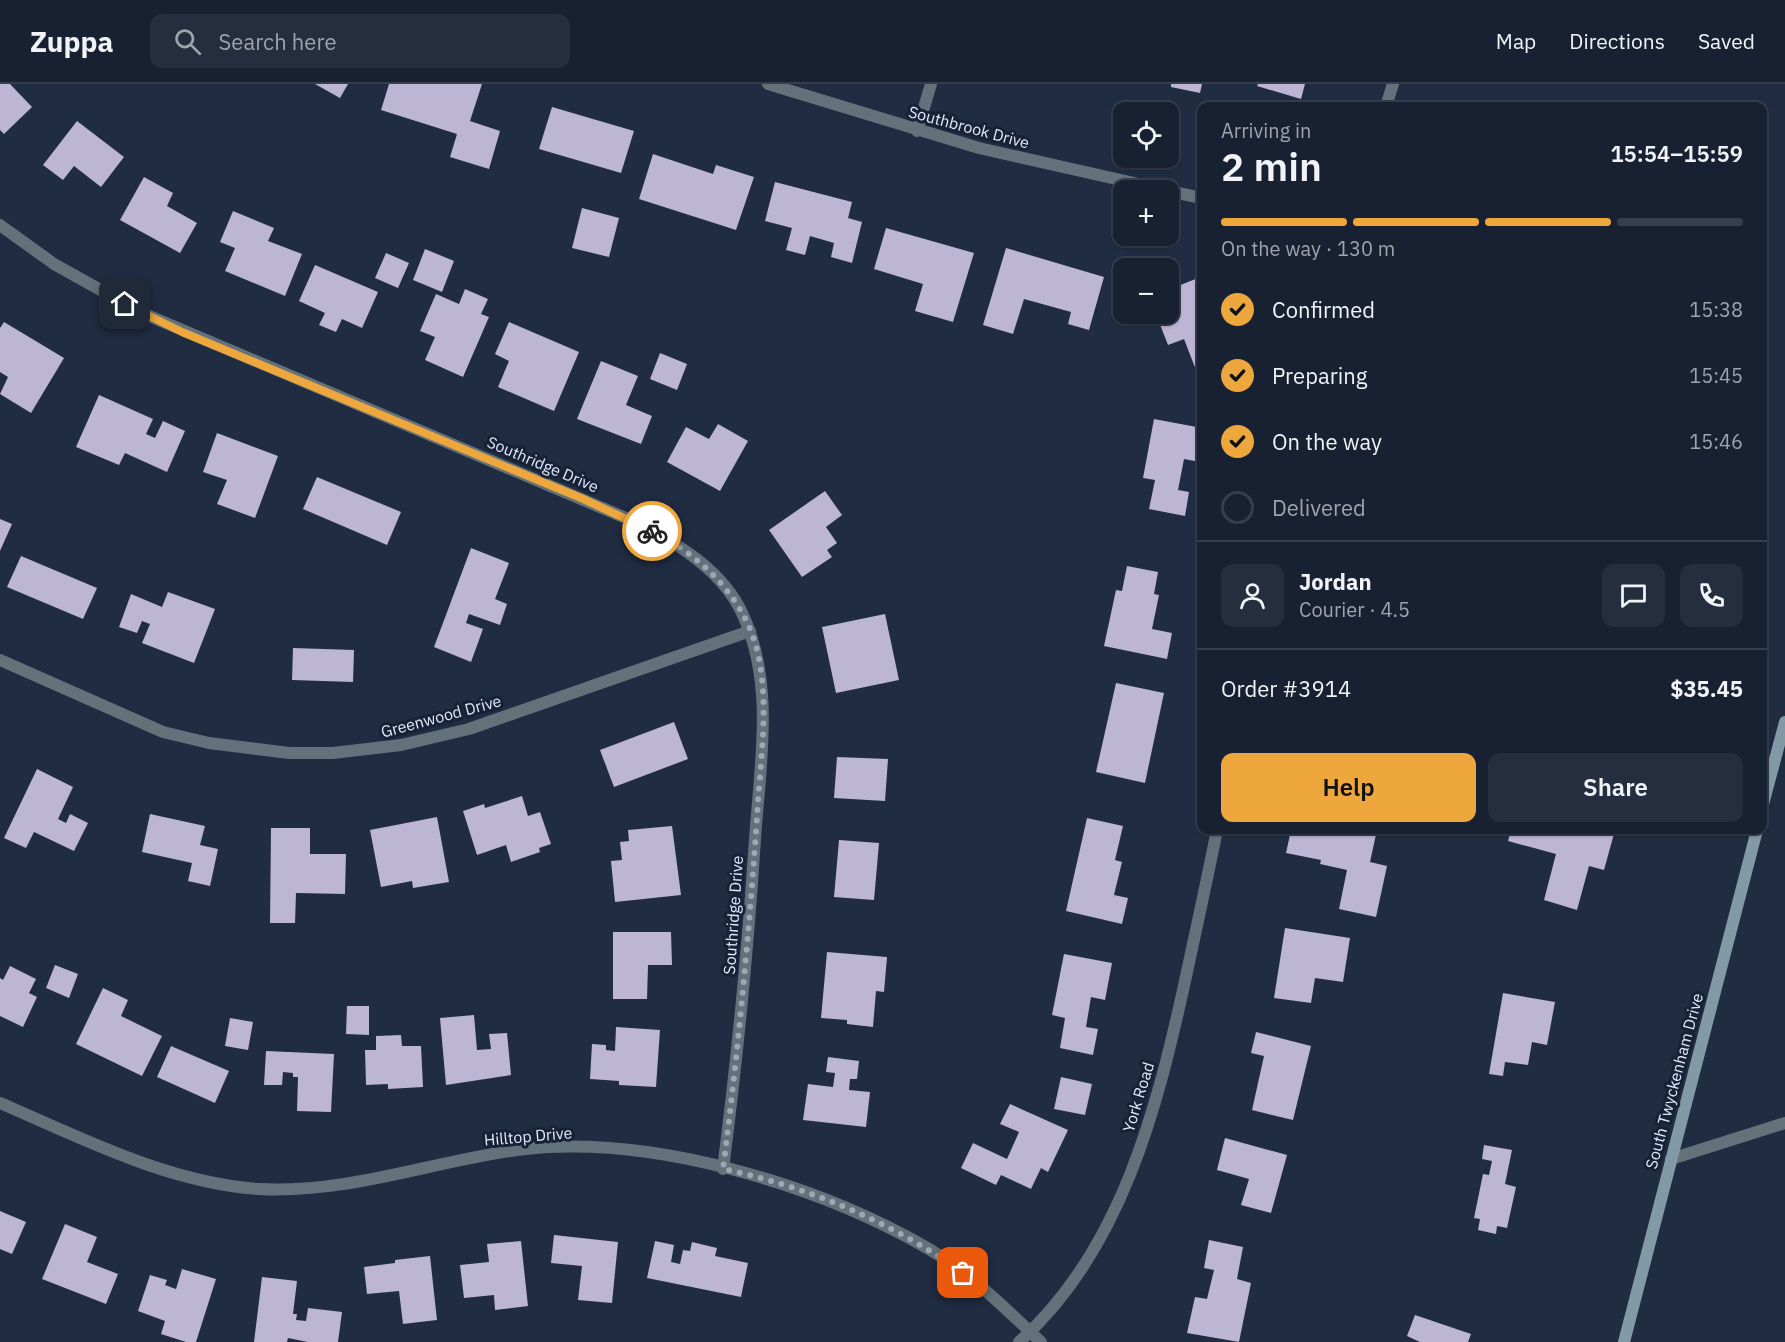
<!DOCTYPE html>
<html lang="en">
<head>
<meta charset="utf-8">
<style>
  :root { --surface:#182132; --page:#252e3e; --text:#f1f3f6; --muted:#9fa3ac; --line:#363e4d; --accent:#eea73d }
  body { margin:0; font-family:"IBM Plex Sans",sans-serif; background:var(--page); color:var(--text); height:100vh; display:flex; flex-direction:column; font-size:22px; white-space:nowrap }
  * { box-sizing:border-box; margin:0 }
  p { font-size:20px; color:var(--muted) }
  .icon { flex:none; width:33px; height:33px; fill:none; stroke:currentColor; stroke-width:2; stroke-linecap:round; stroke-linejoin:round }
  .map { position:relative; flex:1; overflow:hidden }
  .sheet { position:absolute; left:1197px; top:18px; width:570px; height:732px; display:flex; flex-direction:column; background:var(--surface); border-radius:12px; box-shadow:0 2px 4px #0004,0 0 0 2px var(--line) }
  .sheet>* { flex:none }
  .controls { position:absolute; left:1113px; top:18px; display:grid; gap:12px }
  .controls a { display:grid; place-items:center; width:66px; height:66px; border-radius:12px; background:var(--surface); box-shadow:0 2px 4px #0004,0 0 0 2px var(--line); font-size:30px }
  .pin { position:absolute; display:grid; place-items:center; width:51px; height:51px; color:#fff; margin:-26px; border-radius:12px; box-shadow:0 3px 9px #0006 }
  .courier { position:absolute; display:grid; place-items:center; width:60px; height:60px; margin:-30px; border:4px solid #eea73d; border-radius:50%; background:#fff; color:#222; box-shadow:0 2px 8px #0007 }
  .head em { font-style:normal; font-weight:600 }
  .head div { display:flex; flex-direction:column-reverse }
  .head { display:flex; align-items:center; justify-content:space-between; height:102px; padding:0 24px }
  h1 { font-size:39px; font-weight:600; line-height:45px }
  .bar { display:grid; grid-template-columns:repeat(4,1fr); gap:9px 6px; align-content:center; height:72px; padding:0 24px }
  .bar i { height:8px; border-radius:4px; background:var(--line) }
  .bar .active { background:var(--accent) }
  .bar p { grid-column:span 4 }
  .line { display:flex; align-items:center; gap:15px; padding:0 24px; border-top:2px solid var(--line) }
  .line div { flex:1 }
  .round { display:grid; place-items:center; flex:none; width:63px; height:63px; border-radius:12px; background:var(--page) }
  ol { padding:0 24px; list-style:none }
  li { display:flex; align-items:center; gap:18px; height:66px }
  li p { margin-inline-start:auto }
  li .icon { padding:6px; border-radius:50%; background:var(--accent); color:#111; stroke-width:4 }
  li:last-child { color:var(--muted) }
  li i { width:33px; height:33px; border:3px solid var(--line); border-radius:50% }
  .button { display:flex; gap:12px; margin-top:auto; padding:12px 24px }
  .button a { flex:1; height:69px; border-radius:12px; background:var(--accent); color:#111; font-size:24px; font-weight:600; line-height:69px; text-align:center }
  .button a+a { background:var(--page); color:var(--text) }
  header { display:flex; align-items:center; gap:36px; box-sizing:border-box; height:84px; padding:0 30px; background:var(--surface); border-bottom:2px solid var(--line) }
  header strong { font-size:28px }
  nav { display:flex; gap:33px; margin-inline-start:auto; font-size:21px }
  .search { width:420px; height:54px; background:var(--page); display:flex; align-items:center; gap:15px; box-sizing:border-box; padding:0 21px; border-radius:12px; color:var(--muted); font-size:22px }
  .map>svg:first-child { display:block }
  .building { fill:#bdb5d4 }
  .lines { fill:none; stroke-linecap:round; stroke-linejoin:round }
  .street { stroke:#63727a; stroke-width:12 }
  .secondary { stroke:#819aa6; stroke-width:12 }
  .done { stroke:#9da7b8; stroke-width:6; stroke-dasharray:0 10.8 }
  .route { stroke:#eea73d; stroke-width:8 }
  .labels { text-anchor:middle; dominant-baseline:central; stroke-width:6; stroke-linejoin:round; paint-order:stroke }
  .street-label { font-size:16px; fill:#e0e9f8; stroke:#172238 }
</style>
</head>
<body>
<header>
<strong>Zuppa</strong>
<div class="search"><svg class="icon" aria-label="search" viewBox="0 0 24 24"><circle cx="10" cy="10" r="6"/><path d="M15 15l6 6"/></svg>Search here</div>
<nav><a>Map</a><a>Directions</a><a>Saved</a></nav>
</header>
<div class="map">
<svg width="1785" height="1258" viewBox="0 0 1785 1258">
  <rect width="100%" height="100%" fill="#202c42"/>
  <g class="building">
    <polygon points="0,0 10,0 32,23 4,50 0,46"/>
    <polygon points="315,0 348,0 340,14"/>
    <polygon points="389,0 482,0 470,37 500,47 489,85 450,73 457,50 381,26"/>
    <polygon points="1171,0 1202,0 1200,9 1171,3"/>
    <polygon points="1258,0 1305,0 1301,15 1257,2"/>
    <polygon points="552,23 634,47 621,89 539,65"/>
    <polygon points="77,37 124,73 101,103 74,82 63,96 43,81"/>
    <polygon points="653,70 713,90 716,81 754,93 736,146 639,115"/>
    <polygon points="144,93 173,109 167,122 197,139 180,169 120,136"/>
    <polygon points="775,98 852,118 848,134 862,138 852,179 831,173 834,159 810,152 805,171 786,166 792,144 765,137"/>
    <polygon points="582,124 619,134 609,173 572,164"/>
    <polygon points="233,127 274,144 268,157 302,170 285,212 225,187 235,164 220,158"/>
    <polygon points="886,144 974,169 953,238 915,227 923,200 874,185"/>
    <polygon points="1006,164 1104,193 1089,246 1068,240 1071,228 1024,215 1013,250 983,241"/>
    <polygon points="425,165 454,177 442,208 413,196"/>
    <polygon points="386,169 409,179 398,204 375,194"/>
    <polygon points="315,181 378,208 362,244 342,235 336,248 319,241 325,229 299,217"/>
    <polygon points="1198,194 1202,203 1201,299 1184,255 1168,261 1156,230 1168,230 1168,206"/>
    <polygon points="465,205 488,215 481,230 489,233 463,293 425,276 435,253 420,247 436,210 459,220"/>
    <polygon points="4,238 64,274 31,329 0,310 8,293 0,288 0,244"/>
    <polygon points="509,238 579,268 554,327 498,303 509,277 495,270"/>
    <polygon points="660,269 687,280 677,306 650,295"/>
    <polygon points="601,277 638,292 626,321 652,332 641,360 577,335"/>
    <polygon points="99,311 153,335 146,350 155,354 163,337 185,347 167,388 125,369 119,381 76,363"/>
    <polygon points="1154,335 1202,344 1200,378 1184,375 1178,406 1189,408 1185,432 1149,425 1155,396 1143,394"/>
    <polygon points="718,340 748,357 720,407 667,378 686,343 709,355"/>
    <polygon points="217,349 278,372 255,434 217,420 227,396 203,388"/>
    <polygon points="317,393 401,428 387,461 303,425"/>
    <polygon points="825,407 842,431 826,443 837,459 827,466 832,473 802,493 769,446"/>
    <polygon points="0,435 12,440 0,467"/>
    <polygon points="471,464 509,479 495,515 507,520 500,541 469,530 466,539 483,545 471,578 434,563"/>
    <polygon points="21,472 97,504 83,535 7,503"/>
    <polygon points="1127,482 1158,488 1154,510 1159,511 1152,545 1172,549 1167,575 1104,562 1116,506 1122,507"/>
    <polygon points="168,508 215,525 194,579 142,559 150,540 142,537 137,549 119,543 131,510 162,523"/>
    <polygon points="885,530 899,596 836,609 822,543"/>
    <polygon points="293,564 354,566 353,598 292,596"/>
    <polygon points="1116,599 1164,609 1145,699 1096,688"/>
    <polygon points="674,638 688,675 614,703 600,666"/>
    <polygon points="837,673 888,675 885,717 834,714"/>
    <polygon points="37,685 73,703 58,735 66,739 70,730 88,739 74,767 34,748 26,764 4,754"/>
    <polygon points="522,712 528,732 540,728 551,760 539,764 540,768 511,778 506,761 477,771 463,727 484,720 485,724"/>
    <polygon points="150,730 205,742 200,761 218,765 210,802 188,797 192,779 142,768"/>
    <polygon points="437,733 449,798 413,804 412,797 381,803 370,746"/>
    <polygon points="1087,734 1123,742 1115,776 1122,778 1114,811 1128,814 1122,840 1066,827"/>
    <polygon points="672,742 681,811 615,818 611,777 622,776 620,758 629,757 628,746"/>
    <polygon points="271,744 310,744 310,770 346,770 345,810 296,809 295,839 270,839"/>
    <polygon points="1291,746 1377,746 1370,778 1387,782 1376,833 1339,825 1347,786 1320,780 1321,776 1286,769"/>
    <polygon points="1511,746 1615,746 1604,786 1589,782 1577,826 1544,816 1556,770 1508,757"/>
    <polygon points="839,756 879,759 874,816 834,813"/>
    <polygon points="1285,844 1350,854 1343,898 1315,894 1311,919 1274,914"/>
    <polygon points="613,848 671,848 672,881 648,881 647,915 613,915"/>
    <polygon points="827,868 887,873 884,908 876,907 873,943 847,940 847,936 821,934"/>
    <polygon points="1064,870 1112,879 1105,916 1091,913 1086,943 1098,945 1093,971 1060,964 1065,934 1052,931"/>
    <polygon points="55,881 78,890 69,914 46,904"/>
    <polygon points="10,882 36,895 29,909 37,913 23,943 0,932 0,894 3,896"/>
    <polygon points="103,904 128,916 121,932 162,952 142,992 76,960"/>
    <polygon points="1503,909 1555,918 1547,961 1532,958 1528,981 1505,978 1503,992 1489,990"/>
    <polygon points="347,922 369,922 369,951 346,950"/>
    <polygon points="474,931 477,966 491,965 489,950 507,949 511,991 446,1001 440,934"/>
    <polygon points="230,934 253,938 248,966 225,962"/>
    <polygon points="616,943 660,946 656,1003 619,1001 619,997 590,995 592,960 606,961 606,966 615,967"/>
    <polygon points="1256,948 1311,962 1293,1036 1252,1026 1264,972 1251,969"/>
    <polygon points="401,951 402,962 421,962 423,1003 388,1005 388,1000 366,1001 365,966 376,966 376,952"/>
    <polygon points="171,962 229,987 215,1019 157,993"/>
    <polygon points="266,967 334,970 331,1028 297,1027 298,993 293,993 293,989 283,988 282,1001 264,1001"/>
    <polygon points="828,973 859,977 857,995 850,995 849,1006 870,1008 866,1043 803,1036 808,1000 833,1003 835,989 826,988"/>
    <polygon points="1061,993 1092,1000 1085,1031 1054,1025"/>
    <polygon points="1010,1020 1068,1046 1048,1088 1041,1084 1031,1105 1001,1091 996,1101 961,1084 973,1059 1007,1075 1019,1048 1000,1040"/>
    <polygon points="1225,1054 1287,1071 1271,1129 1241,1121 1249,1095 1217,1086"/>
    <polygon points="1484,1061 1512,1066 1505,1100 1516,1103 1507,1144 1497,1142 1496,1150 1478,1146 1480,1135 1474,1134 1483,1090 1489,1091 1492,1077 1482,1075"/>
    <polygon points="0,1127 26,1138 12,1170 0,1165"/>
    <polygon points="65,1140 97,1153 87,1178 118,1190 106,1220 42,1195"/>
    <polygon points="554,1151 618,1158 612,1219 578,1216 582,1182 551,1179"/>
    <polygon points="1209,1156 1243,1163 1237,1195 1251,1199 1239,1258 1187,1249 1195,1213 1207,1215 1214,1186 1204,1184"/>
    <polygon points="521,1157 528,1222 495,1226 494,1211 464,1214 460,1181 489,1178 487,1160"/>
    <polygon points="655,1157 674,1161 671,1178 680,1180 683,1166 690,1167 692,1158 717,1164 715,1172 748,1179 741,1213 647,1194"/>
    <polygon points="430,1172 437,1236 403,1240 399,1207 367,1210 364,1183 395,1179 395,1176"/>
    <polygon points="182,1185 216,1195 196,1258 186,1258 161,1250 165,1237 138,1227 150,1191 167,1196 165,1201 176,1205"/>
    <polygon points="262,1193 297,1197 293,1230 297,1230 296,1236 306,1237 308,1224 342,1228 338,1258 308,1258 288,1254 287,1258 254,1258"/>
    <polygon points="1415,1231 1471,1250 1468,1258 1420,1258 1407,1252"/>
  </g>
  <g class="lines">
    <g class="street">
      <polyline points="768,0 979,64 1165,106"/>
      <polyline points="1386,22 1393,0"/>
      <polyline points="917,47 931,0"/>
      <polyline points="1168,107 1202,114"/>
      <path d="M0,141L54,180L140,228L640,440C680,461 724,488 743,531C775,601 760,681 755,755C748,866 737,975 723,1085"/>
      <polyline points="0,576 163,648 209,659 289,669 333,669 401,661 469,645 750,547"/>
      <path d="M0,1019C84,1055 166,1098 258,1105C347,1110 430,1078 517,1066C648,1049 817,1100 929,1165C971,1190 1006,1225 1041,1258"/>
      <polyline points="1671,1075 1785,1039"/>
      <path d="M1019,1258C1121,1167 1157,1025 1185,897C1196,846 1207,796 1217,746"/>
    </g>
    <g class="secondary">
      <polyline points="1762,724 1785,638"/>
      <polyline points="1624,1258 1757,746"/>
    </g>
  </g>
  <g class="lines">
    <path class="done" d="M652,447C700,472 743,511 757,566C770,618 760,679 757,733C749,851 738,968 723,1085C808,1103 892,1138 963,1189"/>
    <polyline class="route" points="125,220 182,248 581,414 652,447"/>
  </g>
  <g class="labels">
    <g class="street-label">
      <text transform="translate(969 43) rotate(15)">Southbrook Drive</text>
      <text transform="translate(543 380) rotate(23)">Southridge Drive</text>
      <text transform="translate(441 632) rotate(-15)">Greenwood Drive</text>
      <text transform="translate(733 831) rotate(-86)">Southridge Drive</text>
      <text transform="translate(1674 997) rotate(-75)">South Twyckenham Drive</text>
      <text transform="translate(1138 1013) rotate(-73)">York Road</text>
      <text transform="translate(528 1052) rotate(-5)">Hilltop Drive</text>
    </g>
  </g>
</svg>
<div class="controls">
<a><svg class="icon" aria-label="locate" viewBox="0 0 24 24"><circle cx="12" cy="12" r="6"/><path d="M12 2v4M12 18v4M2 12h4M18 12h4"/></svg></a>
<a>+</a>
<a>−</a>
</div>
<div class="pin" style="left:963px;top:1189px;background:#ea580c"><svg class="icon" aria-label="bag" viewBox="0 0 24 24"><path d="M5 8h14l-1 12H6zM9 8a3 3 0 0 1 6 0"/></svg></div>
<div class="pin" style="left:125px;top:220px;background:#1f2937"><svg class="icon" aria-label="home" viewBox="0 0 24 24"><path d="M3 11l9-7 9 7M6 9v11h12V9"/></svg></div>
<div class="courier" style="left:652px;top:447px"><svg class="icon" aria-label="bike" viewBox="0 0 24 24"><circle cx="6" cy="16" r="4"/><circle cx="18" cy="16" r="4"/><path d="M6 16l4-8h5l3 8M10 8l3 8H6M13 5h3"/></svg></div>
<section class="sheet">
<div class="head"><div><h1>2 min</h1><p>Arriving in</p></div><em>15:54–15:59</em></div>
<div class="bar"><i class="active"></i><i class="active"></i><i class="active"></i><i></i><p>On the way · 130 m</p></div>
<ol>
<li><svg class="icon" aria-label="check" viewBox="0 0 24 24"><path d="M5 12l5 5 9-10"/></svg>Confirmed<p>15:38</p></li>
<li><svg class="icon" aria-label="check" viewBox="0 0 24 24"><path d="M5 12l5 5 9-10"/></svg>Preparing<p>15:45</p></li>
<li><svg class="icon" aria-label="check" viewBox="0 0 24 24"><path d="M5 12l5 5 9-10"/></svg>On the way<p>15:46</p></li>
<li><i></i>Delivered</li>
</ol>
<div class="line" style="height:108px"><a class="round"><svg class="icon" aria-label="person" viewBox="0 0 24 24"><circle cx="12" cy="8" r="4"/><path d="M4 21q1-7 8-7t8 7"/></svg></a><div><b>Jordan</b><p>Courier · 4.5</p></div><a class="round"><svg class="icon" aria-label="chat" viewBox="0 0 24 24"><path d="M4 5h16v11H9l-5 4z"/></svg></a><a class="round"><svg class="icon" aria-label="phone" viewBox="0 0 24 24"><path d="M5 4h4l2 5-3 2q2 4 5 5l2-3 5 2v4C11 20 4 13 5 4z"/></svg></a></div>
<div class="line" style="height:78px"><div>Order #3914</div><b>$35.45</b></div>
<div class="button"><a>Help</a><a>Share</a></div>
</section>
</div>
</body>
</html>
